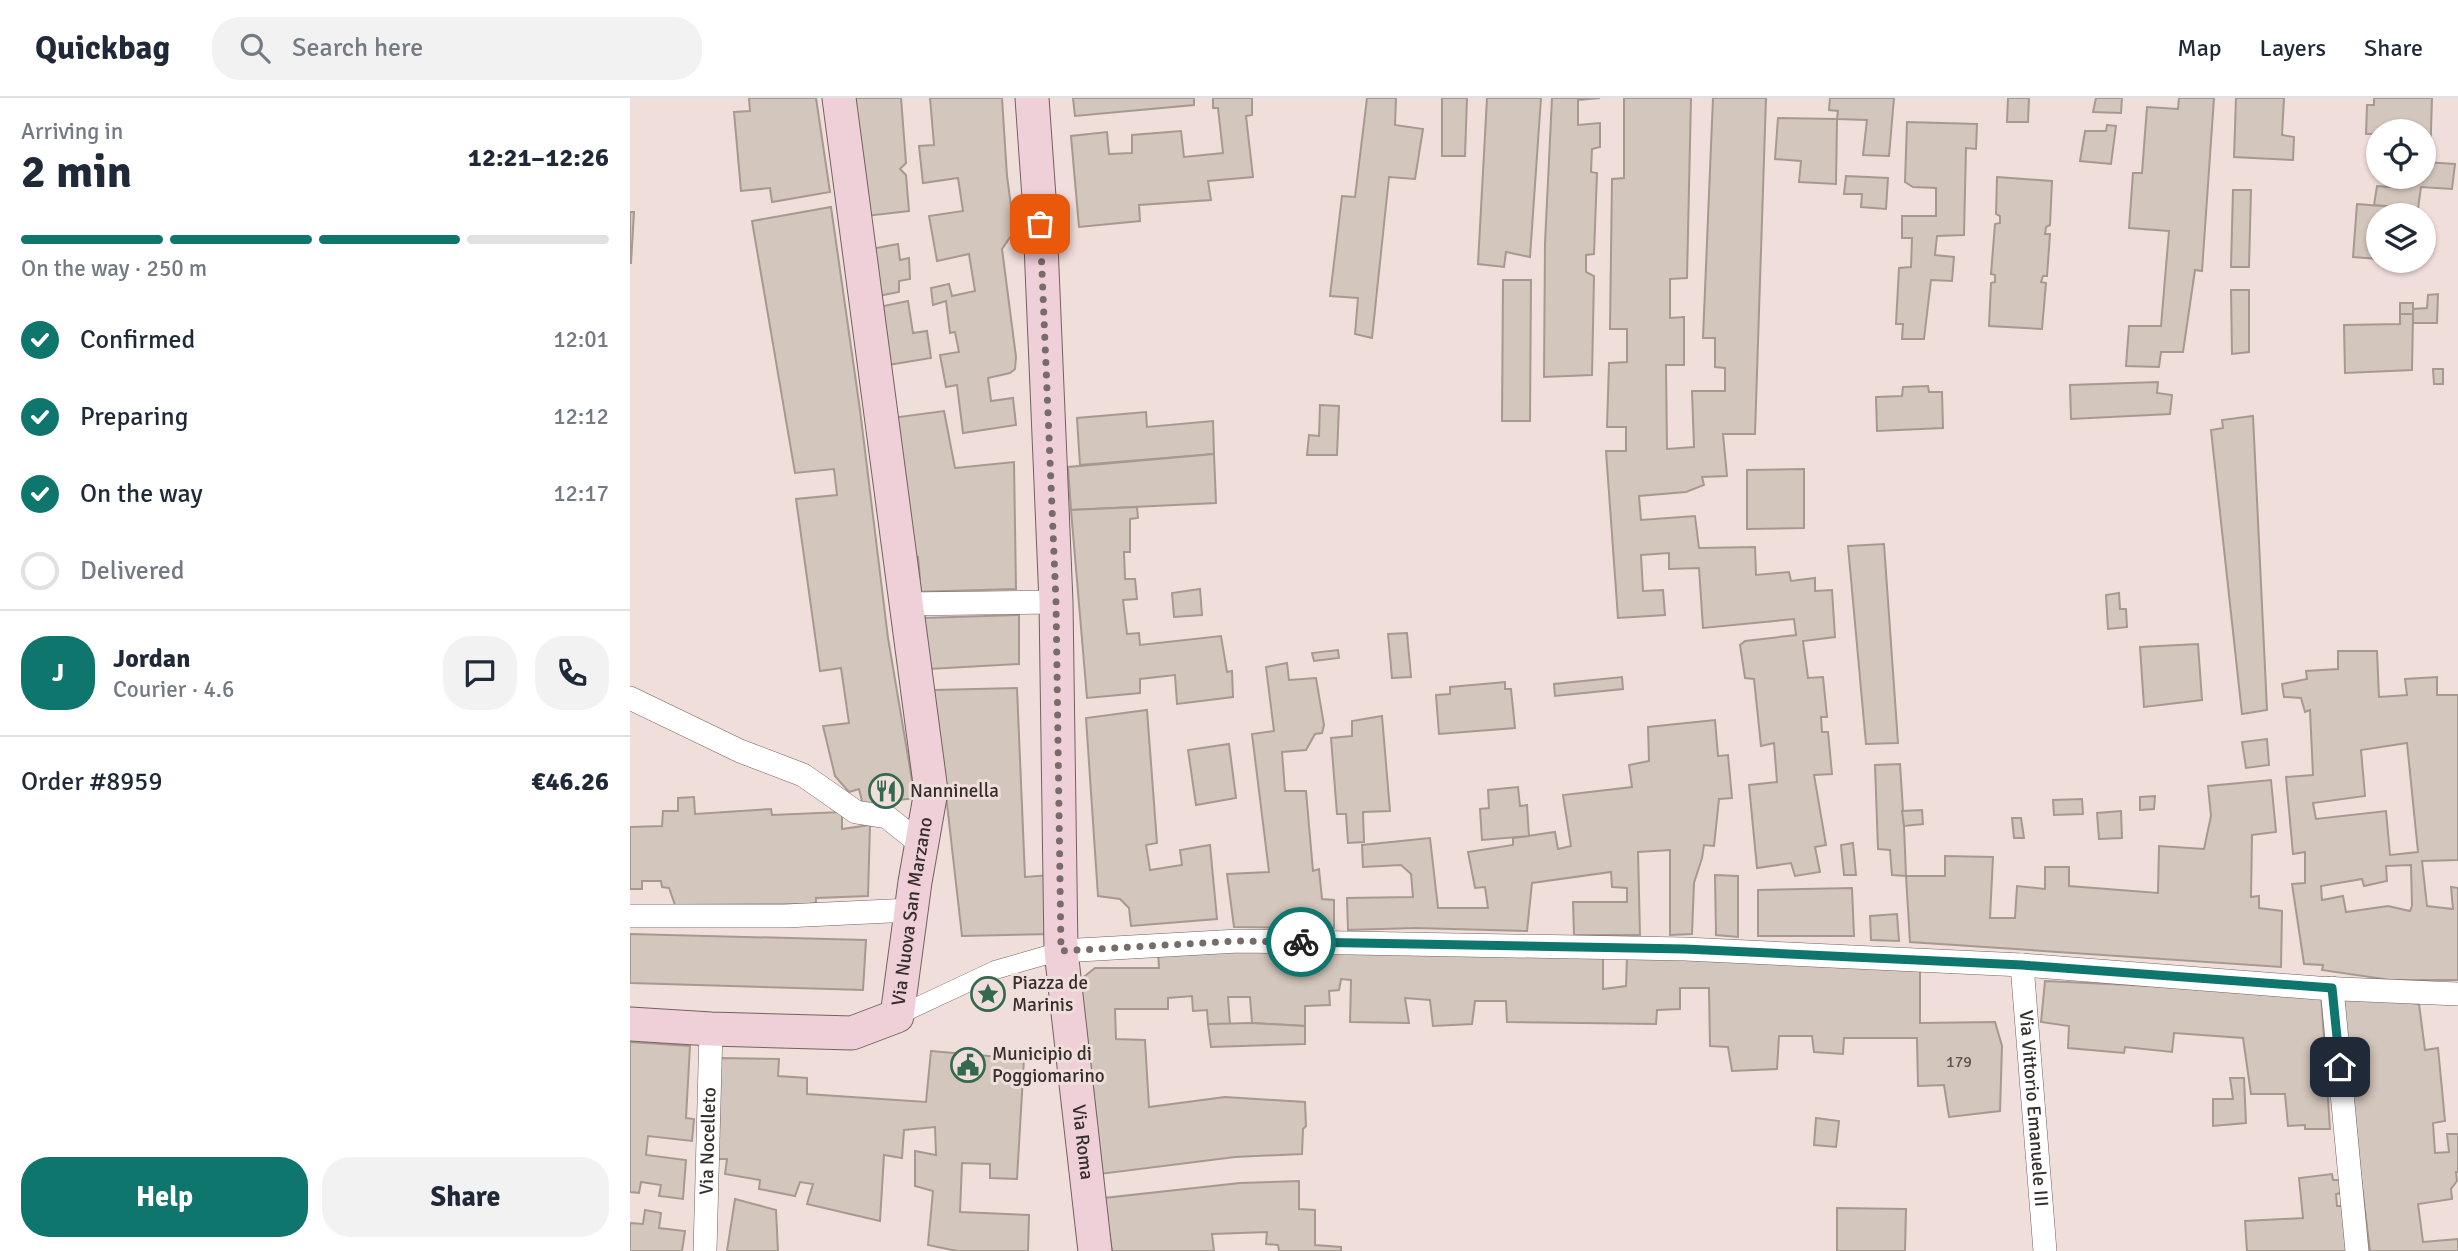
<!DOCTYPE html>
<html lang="en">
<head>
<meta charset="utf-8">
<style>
  :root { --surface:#fff; --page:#f2f2f3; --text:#1f2937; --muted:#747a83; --line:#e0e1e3; --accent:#0f766e }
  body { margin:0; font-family:Signika,sans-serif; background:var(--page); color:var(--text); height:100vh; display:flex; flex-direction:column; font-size:26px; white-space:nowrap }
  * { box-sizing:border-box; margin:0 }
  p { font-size:23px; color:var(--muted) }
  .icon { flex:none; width:38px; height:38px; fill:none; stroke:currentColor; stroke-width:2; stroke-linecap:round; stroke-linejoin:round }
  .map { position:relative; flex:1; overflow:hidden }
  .side { display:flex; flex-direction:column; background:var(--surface); width:630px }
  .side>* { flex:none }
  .tools { position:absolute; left:1736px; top:21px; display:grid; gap:14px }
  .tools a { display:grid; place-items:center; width:70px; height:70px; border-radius:50%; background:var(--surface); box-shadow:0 2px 5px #0004; font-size:35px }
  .pin { position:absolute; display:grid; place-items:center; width:60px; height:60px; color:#fff; margin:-30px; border-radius:14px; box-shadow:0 4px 10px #0006 }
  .courier { position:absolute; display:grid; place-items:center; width:70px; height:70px; margin:-35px; border:5px solid #0f766e; border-radius:50%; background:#fff; color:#222; box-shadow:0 2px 9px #0007 }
  .summary em { font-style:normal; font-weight:800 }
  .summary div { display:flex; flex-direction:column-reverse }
  .summary { display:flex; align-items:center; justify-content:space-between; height:119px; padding:0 21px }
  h1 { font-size:46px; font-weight:800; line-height:52px }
  .bar { display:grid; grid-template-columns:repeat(4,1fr); gap:10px 7px; align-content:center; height:84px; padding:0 21px }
  .bar i { height:9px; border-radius:5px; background:var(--line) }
  .bar .current { background:var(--accent) }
  .bar p { grid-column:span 4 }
  .line { display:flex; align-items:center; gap:18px; padding:0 21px; border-top:2px solid var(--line) }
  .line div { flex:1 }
  .round { display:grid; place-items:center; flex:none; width:74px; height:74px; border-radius:28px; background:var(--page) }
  ol { padding:0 21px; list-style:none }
  li { display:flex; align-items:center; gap:21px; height:77px }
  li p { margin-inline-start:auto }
  li .icon { padding:7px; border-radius:50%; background:var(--accent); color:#fff; stroke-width:4 }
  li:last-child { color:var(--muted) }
  li i { width:38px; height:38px; border:4px solid var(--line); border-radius:50% }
  .button { display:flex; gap:14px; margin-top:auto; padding:14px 21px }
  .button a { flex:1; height:80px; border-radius:28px; background:var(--accent); color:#fff; font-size:28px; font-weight:800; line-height:80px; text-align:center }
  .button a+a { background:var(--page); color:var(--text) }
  header { display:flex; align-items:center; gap:42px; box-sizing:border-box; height:98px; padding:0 35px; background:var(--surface); border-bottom:2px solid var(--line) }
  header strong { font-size:33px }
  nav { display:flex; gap:38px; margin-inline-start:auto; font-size:24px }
  .search { width:490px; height:63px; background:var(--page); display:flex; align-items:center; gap:18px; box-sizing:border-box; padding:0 24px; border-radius:28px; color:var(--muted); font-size:26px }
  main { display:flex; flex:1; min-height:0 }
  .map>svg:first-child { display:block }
  .building { fill:#d3c6bc; stroke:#a69990; stroke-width:2; fill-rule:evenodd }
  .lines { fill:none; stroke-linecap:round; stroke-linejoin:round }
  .pedestrian-casing { stroke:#72625f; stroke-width:19 }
  .minor-casing { stroke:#72625f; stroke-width:24 }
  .secondary-casing { stroke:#72625f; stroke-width:35 }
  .pedestrian { stroke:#fff; stroke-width:18 }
  .minor { stroke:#fff; stroke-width:23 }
  .secondary { stroke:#efcfd8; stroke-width:33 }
  .done { stroke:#766c69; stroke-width:7; stroke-dasharray:0 12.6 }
  .route { stroke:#0f766e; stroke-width:9 }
  .labels { text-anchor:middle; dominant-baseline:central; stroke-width:6; stroke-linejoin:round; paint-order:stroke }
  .number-label { font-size:16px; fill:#5c5450 }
  .poi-label { font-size:19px; fill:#352e2c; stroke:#f0deda; text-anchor:start }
  .street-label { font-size:19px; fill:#352e2c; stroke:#f0deda }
</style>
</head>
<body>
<header>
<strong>Quickbag</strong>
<div class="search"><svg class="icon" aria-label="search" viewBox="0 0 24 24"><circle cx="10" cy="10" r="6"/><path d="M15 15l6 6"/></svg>Search here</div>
<nav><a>Map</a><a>Layers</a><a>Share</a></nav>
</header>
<main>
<section class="side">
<div class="summary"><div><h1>2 min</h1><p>Arriving in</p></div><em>12:21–12:26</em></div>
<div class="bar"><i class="current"></i><i class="current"></i><i class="current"></i><i></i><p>On the way · 250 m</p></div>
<ol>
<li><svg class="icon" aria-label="check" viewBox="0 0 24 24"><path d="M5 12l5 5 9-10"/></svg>Confirmed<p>12:01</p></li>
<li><svg class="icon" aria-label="check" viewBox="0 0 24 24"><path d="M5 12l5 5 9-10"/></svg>Preparing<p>12:12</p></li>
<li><svg class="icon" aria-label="check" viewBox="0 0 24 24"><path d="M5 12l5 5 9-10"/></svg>On the way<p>12:17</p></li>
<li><i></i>Delivered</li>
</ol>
<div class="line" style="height:126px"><b class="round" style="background:var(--accent);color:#fff">J</b><div><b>Jordan</b><p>Courier · 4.6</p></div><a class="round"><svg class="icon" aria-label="chat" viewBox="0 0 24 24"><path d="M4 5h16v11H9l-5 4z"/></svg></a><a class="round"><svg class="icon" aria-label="phone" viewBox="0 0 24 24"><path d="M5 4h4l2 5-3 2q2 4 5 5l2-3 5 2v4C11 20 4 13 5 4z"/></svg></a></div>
<div class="line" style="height:91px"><div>Order #8959</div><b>€46.26</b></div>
<div class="button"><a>Help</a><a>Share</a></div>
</section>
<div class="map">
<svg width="1828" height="1153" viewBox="0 0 1828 1153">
  <rect width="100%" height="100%" fill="#f0deda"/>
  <g class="building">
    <polygon points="119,0 186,0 200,94 142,104 140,90 111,93 104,14 120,13"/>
    <polygon points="223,0 271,0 276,65 270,71 276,77 279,113 236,118"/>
    <polygon points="300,0 372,0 377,78 385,138 381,138 372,151 386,259 385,271 380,275 358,280 361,303 383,300 386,327 333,335 327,287 316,289 310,257 329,254 325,234 320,235 316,203 303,207 301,190 319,186 322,198 345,193 339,156 307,163 299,118 333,113 328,80 293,85 289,48 304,47"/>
    <polygon points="443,0 564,0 564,7 445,18"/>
    <polygon points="583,0 622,0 622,17 616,18 623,79 578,83 581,102 509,107 510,123 449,129 441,38 477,34 479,56 502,55 502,37 551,33 554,59 593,55 588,10 583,10"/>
    <polygon points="737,0 766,0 765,27 793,31 785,81 759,79 742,240 725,236 728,200 700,198 712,98 725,99"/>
    <polygon points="812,0 837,0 835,58 812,58"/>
    <polygon points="857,0 911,0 900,159 876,154 874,169 848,166"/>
    <polygon points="922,0 970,0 948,2 948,27 970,25 970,49 962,51 961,74 967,75 964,156 956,157 956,174 964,178 962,277 914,279 915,145"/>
    <polygon points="994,0 1061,0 1057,180 1040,181 1040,220 1054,219 1054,267 1036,267 1037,351 1064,349 1062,293 1095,293 1095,270 1085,269 1085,240 1073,240 1083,0 1136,0 1125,336 1093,336 1097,378 1072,379 1074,387 1056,394 1009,398 1011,422 1065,418 1069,450 1125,449 1126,477 1159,474 1161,483 1185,480 1185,493 1202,492 1205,539 1173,543 1178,580 1193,579 1197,619 1191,619 1192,634 1198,634 1202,676 1184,677 1196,747 1185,749 1190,774 1165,778 1161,765 1127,770 1119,687 1147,684 1144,645 1131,648 1124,581 1115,580 1110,547 1115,543 1166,537 1164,521 1073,530 1069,470 1039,471 1039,455 1011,457 1013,493 1033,492 1035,517 988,520 976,353 996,353 996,329 977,329 979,265 997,264 997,231 980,231 982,81 994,80"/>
    <polygon points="1200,0 1264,0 1259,58 1233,57 1237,22 1207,21 1208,13 1199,12"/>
    <polygon points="1378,0 1399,0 1398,24 1377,24"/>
    <polygon points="1466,0 1492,0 1491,15 1463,14"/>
    <polygon points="1549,0 1584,0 1572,173 1565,172 1553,254 1531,254 1529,269 1496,268 1499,228 1531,228 1539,133 1499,130 1503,75 1512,75 1517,9 1548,11"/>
    <polygon points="1606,0 1654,0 1652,37 1664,39 1663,62 1604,59"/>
    <polygon points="1744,0 1802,0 1800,65 1794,64 1794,33 1748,33 1748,36 1736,36 1737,7 1744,7"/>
    <polygon points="1148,20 1207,21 1206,86 1169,84 1171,63 1145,61"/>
    <polygon points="1277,24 1347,26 1346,51 1336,50 1334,137 1307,138 1305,157 1324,159 1322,183 1301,182 1294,241 1272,241 1273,226 1266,226 1269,170 1281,169 1282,140 1272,140 1272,118 1306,118 1306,90 1283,89 1275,84"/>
    <polygon points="1477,27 1486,28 1481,66 1450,63 1455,33 1476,33"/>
    <polygon points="1794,64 1825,66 1822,91 1791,89 1788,111 1744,107 1747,88 1759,89 1760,79 1794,79"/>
    <polygon points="1216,78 1258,80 1256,111 1231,109 1232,96 1214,96"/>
    <polygon points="1367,79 1422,83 1420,127 1416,129 1415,136 1420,136 1417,178 1413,178 1411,184 1416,185 1412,231 1359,228 1361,185 1365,184 1365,177 1361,176 1365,126 1370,125 1370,118 1366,116"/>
    <polygon points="1603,92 1621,92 1619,169 1601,169"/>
    <polygon points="1727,106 1788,111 1788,117 1748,117 1748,161 1723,159"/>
    <polygon points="201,109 230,312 258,540 285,700 233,707 229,691 219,694 205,678 193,628 219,625 211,570 190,573 166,401 207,397 204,371 165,375 122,123"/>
    <polygon points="0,114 4,114 1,165 0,165"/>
    <polygon points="268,146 270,162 279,160 280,181 269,183 269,194 248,198 241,151"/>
    <polygon points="873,182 901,182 900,323 872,323"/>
    <polygon points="1601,192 1619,192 1619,254 1602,256"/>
    <polygon points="1808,196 1807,225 1783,225 1783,211 1797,210 1798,197"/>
    <polygon points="278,203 283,235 297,233 301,260 258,267 249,209"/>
    <rect x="1770" y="205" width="13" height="11"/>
    <polygon points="1770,216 1783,216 1782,272 1715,275 1714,227 1770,226"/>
    <polygon points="1803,271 1813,271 1813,286 1804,286"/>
    <polygon points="1528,284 1527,295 1542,297 1540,316 1441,321 1440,287"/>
    <polygon points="1298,288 1299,294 1312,294 1313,330 1247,333 1246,299 1272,298 1273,289"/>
    <polygon points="690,307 709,308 707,357 677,357 679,337 689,338"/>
    <polygon points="314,313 325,370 384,364 386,491 283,494 282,482 290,481 288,459 282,460 261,320"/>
    <polygon points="516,314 517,329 583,323 584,356 450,367 447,320"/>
    <polygon points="1623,318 1637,612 1612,616 1581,332 1593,330 1592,322"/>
    <polygon points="584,356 586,405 441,412 438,369"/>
    <polygon points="1174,371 1174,430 1117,431 1117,372"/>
    <polygon points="507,409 508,420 500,421 500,454 494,454 495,481 505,481 507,501 493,502 497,536 509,535 510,547 591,538 597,574 602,573 603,599 547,606 545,577 510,581 510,595 457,600 441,412"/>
    <polygon points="1254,446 1268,645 1236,646 1218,448"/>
    <polygon points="570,491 572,517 544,519 542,495"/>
    <polygon points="1489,495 1490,511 1496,511 1497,529 1478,531 1476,497"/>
    <polygon points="389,517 389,566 299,571 293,520"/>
    <polygon points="777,535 781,579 762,580 758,536"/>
    <polygon points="1568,546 1572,602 1514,609 1510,549"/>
    <polygon points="708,552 709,560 684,563 682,555"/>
    <path d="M1708,553H1747L1749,599L1777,597L1775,581L1807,579V597H1828V762L1792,763L1797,808L1823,811L1821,789L1828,790V882H1760L1692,872L1693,867L1674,866L1662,786L1675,785V754L1663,756L1656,679L1683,677L1680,612L1675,614L1671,600L1654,599L1652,586L1677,581L1676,573L1708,571ZM1777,645L1788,754L1760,757L1756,713L1686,721L1683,705L1735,698L1731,652ZM1781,767L1782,808L1780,813L1758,808L1716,814L1713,798L1692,802L1691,788L1732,781L1734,788L1757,783L1756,768Z"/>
    <polygon points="657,565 659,582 686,580 694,627 692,635 685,636 676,652 652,654 655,693 676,693 683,773 689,771 692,801 704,802 704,830 604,829 597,776 639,774 622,636 644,633 636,569"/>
    <polygon points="992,579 993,591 925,598 924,586"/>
    <polygon points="875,584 875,591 881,591 885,630 809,636 806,597 820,596 820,589"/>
    <polygon points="387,590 395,779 420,777 421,836 332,838 304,592"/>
    <polygon points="517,612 527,745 516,747 520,772 552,767 550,752 580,747 587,821 501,828 499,810 490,801 468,798 456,620"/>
    <polygon points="752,618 760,713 733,714 734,744 718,745 716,716 707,716 701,640 722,638 722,623"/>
    <polygon points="1085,622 1088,658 1098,657 1102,700 1089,701 1084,748 1074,747 1072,760 1064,785 1062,836 1040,837 1040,752 1008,754 1010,837 944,837 943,804 997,804 997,790 982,789 981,774 902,785 897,833 785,830 718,832 717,800 783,799 781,776 771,767 733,769 732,747 800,740 808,810 858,810 855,789 845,790 838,754 883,747 883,740 925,734 928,751 941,748 933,697 1002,689 999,667 1019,663 1018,629"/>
    <polygon points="1637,641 1639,667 1616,670 1612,644"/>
    <polygon points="599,646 606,700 566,707 558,652"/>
    <polygon points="1270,666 1274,728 1276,778 1262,777 1260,752 1248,751 1245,667"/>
    <polygon points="1641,682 1646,734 1622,737 1621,799 1629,798 1629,810 1652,813 1651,869 1280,844 1276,778 1315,778 1315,758 1363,759 1360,820 1385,820 1387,788 1415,791 1415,769 1439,769 1439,788 1528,795 1529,748 1574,751 1581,718 1578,688"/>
    <polygon points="888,689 890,708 897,707 899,738 852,742 850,711 859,710 858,692"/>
    <polygon points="1525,698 1524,711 1510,712 1510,699"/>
    <polygon points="64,699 65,716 141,711 142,717 212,714 212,731 240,727 238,798 186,800 186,805 180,806 45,807 39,790 32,789 31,783 12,783 12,791 0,791 0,729 32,728 33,713 48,713 48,700"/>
    <polygon points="1452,701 1453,716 1424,717 1423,702"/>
    <polygon points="1292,712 1293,726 1274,728 1272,713"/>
    <polygon points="1491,713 1492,740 1469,741 1467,715"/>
    <polygon points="1382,720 1391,720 1394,740 1384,740"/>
    <polygon points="1223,745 1226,777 1214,777 1211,747"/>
    <polygon points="1085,777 1108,778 1108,839 1086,837"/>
    <polygon points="1222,790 1224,838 1128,838 1128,792"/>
    <polygon points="1267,816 1269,843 1241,842 1240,818"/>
    <polygon points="0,836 236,842 233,892 0,885"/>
    <polygon points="528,852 973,855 973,891 996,888 997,858 1290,871 1290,925 1365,924 1372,948 1370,1013 1319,1019 1314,987 1288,988 1287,940 1214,940 1213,956 1184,954 1182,938 1149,938 1147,971 1102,973 1098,949 1080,948 1079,890 1050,890 1050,911 1027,912 1026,926 877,924 876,903 845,903 842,926 803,928 800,902 775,900 779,925 720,924 721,882 711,881 709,892 699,893 700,907 675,908 675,928 622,925 620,899 598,899 600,926 578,926 577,912 563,913 562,898 538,900 538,911 485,911 486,941 515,942 519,1009 595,999 675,1004 676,1028 673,1031 672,1056 605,1059 470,1076 462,976 454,976 451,881 465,870 529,870"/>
    <polygon points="1415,883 1691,896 1700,1031 1675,1031 1675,1027 1658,1028 1655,996 1621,996 1613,940 1544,935 1542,954 1495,949 1494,955 1438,950 1439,928 1411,924"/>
    <polygon points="1716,897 1789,906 1795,952 1808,950 1815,1023 1803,1025 1805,1055 1819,1054 1817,1036 1828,1036 1828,1074 1826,1074 1827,1083 1821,1091 1822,1101 1788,1106 1793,1144 1828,1141 1828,1153 1740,1153 1709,903"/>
    <polygon points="622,925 675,928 675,946 581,949 578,926"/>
    <polygon points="0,944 60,948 56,1020 64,1021 62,1043 18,1038 16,1057 56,1062 53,1101 29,1098 31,1087 11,1084 9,1095 0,1094"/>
    <polygon points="301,953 394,961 387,1081 360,1080 360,1066 332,1065 330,1114 399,1117 398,1153 327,1153 298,1147 303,1093 285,1088 285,1053 306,1057 305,1029 274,1032 272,1060 254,1057 250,1123 177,1106 183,1086 170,1084 165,1098 129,1091 130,1082 95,1076 97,1061 87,1061 91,960 149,961 148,978 177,980 177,996 296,1004"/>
    <polygon points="1600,980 1614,980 1616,1025 1583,1028 1583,1001 1603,1001"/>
    <polygon points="1186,1020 1209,1023 1206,1049 1184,1047"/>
    <polygon points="1702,1076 1703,1082 1710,1082 1711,1095 1706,1096 1707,1108 1713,1108 1718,1153 1617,1153 1615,1123 1673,1120 1669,1080"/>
    <polygon points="669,1083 669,1111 685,1112 685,1147 711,1149 711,1153 649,1153 648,1147 636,1146 637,1134 582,1136 584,1153 482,1153 474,1100 610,1085"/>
    <polygon points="105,1101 146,1112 148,1153 97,1153"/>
    <polygon points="1207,1110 1276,1111 1275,1153 1207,1153"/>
    <polygon points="15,1112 31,1115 29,1130 55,1133 52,1153 0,1153 0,1125 13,1126"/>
  </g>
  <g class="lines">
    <g class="pedestrian-casing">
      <polyline id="pedestrian" points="267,918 365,872 431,853"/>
    </g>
    <g class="minor-casing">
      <g id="minor">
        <polyline points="275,506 426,504"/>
        <polyline points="0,600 110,653 173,677 226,714 257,719 292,747"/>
        <polyline points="0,818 155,818 281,812"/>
        <polyline points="431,853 608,843 1055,851 1392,867 1688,890 1828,896"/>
        <path id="s1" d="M1392,867L1415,1153"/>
        <polyline points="1702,890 1727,1153"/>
        <path id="s2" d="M75,1153L81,931"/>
      </g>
    </g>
    <g class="secondary-casing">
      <g id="secondary">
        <path id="s3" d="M402,0L409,99L426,504L431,853L465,1153"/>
        <path id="s4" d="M0,926L81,931L222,935L267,918L285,784L301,693L209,0"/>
      </g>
    </g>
    <use href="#pedestrian" class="pedestrian"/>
    <use href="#minor" class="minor"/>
    <use href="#secondary" class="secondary"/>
  </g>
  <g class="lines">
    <polyline class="done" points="410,126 426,504 431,853 608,843 671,844"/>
    <polyline class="route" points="671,844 1055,851 1392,867 1702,890 1710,969"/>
  </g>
  <defs>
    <g id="restaurant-ring" transform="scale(1.75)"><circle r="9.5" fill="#f0deda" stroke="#33694f" stroke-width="1.5"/><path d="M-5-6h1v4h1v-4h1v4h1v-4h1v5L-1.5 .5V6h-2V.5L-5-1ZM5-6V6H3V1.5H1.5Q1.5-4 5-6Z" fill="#33694f"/></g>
    <g id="sight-ring" transform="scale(1.75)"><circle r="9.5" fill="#f0deda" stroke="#33694f" stroke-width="1.5"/><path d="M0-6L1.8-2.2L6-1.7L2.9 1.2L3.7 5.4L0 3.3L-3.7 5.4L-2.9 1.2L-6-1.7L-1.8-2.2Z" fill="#33694f"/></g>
    <g id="civic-ring" transform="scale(1.75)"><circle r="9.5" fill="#f0deda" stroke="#33694f" stroke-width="1.5"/><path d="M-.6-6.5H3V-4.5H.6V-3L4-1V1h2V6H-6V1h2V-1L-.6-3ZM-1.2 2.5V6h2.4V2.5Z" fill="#33694f"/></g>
  </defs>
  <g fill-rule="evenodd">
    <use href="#restaurant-ring" x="256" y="693"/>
    <use href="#sight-ring" x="358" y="896"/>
    <use href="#civic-ring" x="338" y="967"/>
  </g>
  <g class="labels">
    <g class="number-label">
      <text x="1329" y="964">179</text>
    </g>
    <g class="poi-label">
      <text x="280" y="693">Nanninella</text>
      <text x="382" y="885">Piazza de<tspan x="382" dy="22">Marinis</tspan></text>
      <text x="362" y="956">Municipio di<tspan x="362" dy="22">Poggiomarino</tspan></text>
    </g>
    <g class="street-label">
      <text stroke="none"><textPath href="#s4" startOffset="376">Via Nuova San Marzano</textPath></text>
      <text stroke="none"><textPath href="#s1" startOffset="144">Via Vittorio Emanuele III</textPath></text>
      <text stroke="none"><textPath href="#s2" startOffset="110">Via Nocelleto</textPath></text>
      <text stroke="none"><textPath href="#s3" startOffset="1046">Via Roma</textPath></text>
    </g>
  </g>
</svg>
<div class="tools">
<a><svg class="icon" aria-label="locate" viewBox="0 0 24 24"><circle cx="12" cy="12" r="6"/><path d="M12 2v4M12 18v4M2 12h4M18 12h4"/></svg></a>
<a><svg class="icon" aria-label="layers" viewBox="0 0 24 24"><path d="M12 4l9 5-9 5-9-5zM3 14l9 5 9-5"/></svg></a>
</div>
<div class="pin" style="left:410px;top:126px;background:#ea580c"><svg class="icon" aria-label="bag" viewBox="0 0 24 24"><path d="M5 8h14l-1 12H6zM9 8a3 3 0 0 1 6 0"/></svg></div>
<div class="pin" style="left:1710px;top:969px;background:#1f2937"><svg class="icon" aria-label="home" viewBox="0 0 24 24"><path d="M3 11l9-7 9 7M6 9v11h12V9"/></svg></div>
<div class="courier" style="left:671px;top:844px"><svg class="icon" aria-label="bike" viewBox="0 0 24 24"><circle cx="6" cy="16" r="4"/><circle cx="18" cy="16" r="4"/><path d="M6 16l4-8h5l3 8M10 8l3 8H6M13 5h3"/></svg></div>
</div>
</main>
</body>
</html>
